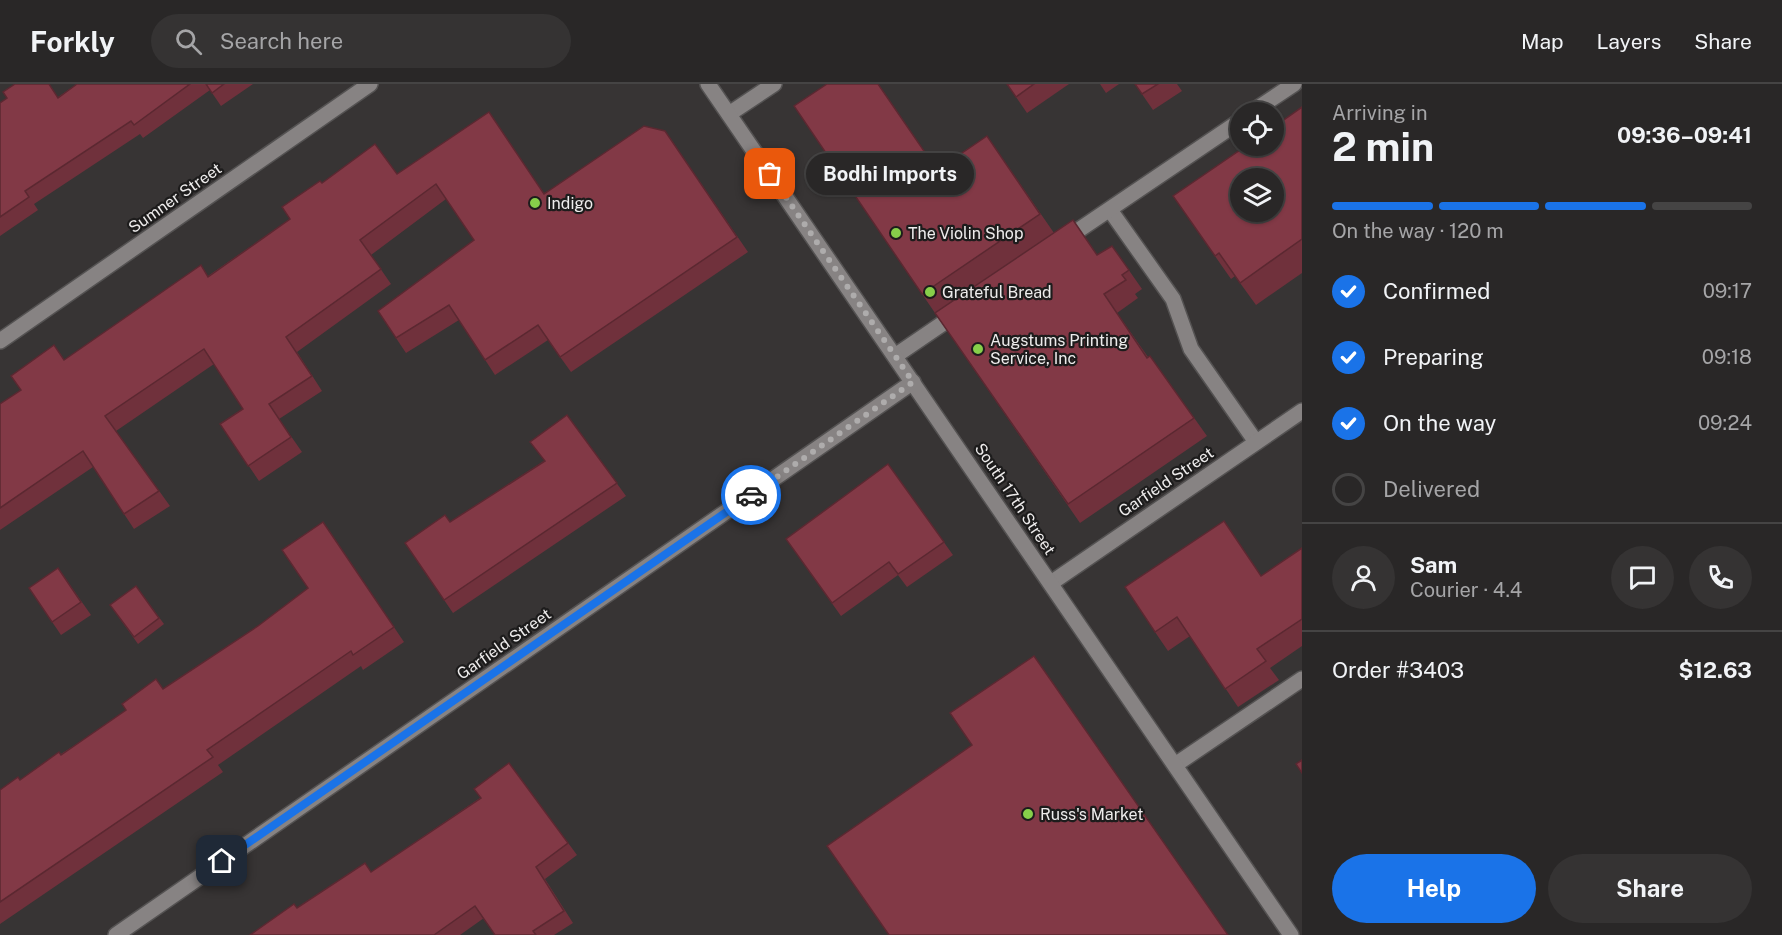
<!DOCTYPE html>
<html lang="en">
<head>
<meta charset="utf-8">
<style>
  :root { --surface:#292727; --page:#353333; --text:#f1f3f6; --muted:#a5a5a7; --line:#454444; --accent:#1a73e8 }
  body { margin:0; font-family:"Public Sans",sans-serif; background:var(--page); color:var(--text); height:100vh; display:flex; flex-direction:column; font-size:22px; white-space:nowrap }
  * { box-sizing:border-box; margin:0 }
  p { font-size:20px; color:var(--muted) }
  .icon { flex:none; width:33px; height:33px; fill:none; stroke:currentColor; stroke-width:2; stroke-linecap:round; stroke-linejoin:round }
  .map { position:relative; flex:1; overflow:hidden }
  .sheet { display:flex; flex-direction:column; background:var(--surface); width:480px }
  .sheet>* { flex:none }
  .fabs { position:absolute; left:1230px; top:18px; display:grid; gap:12px }
  .fabs a { display:grid; place-items:center; width:54px; height:54px; border-radius:50%; background:var(--surface); box-shadow:0 2px 4px #0004,0 0 0 2px var(--line); font-size:30px }
  .pin { position:absolute; display:grid; place-items:center; width:51px; height:51px; color:#fff; margin:-26px; border-radius:12px; box-shadow:0 3px 9px #0006 }
  .courier { position:absolute; display:grid; place-items:center; width:60px; height:60px; margin:-30px; border:4px solid #1a73e8; border-radius:50%; background:#fff; color:#222; box-shadow:0 2px 8px #0007 }
  .bubble { position:absolute; height:42px; border-radius:21px; background:var(--surface); box-shadow:0 2px 4px #0004,0 0 0 2px var(--line); font-size:20px; font-weight:700; line-height:42px; text-align:center }
  .summary em { font-style:normal; font-weight:700 }
  .summary div { display:flex; flex-direction:column-reverse }
  .summary { display:flex; align-items:center; justify-content:space-between; height:102px; padding:0 30px }
  h1 { font-size:39px; font-weight:700; line-height:45px }
  .bar { display:grid; grid-template-columns:repeat(4,1fr); gap:9px 6px; align-content:center; height:72px; padding:0 30px }
  .bar i { height:8px; border-radius:4px; background:var(--line) }
  .bar .selected { background:var(--accent) }
  .bar p { grid-column:span 4 }
  .line { display:flex; align-items:center; gap:15px; padding:0 30px; border-top:2px solid var(--line) }
  .line div { flex:1 }
  .round { display:grid; place-items:center; flex:none; width:63px; height:63px; border-radius:32px; background:var(--page) }
  ol { padding:0 30px; list-style:none }
  li { display:flex; align-items:center; gap:18px; height:66px }
  li p { margin-inline-start:auto }
  li .icon { padding:6px; border-radius:50%; background:var(--accent); color:#fff; stroke-width:4 }
  li:last-child { color:var(--muted) }
  li i { width:33px; height:33px; border:3px solid var(--line); border-radius:50% }
  .primary-button { display:flex; gap:12px; margin-top:auto; padding:12px 30px }
  .primary-button a { flex:1; height:69px; border-radius:36px; background:var(--accent); color:#fff; font-size:24px; font-weight:700; line-height:69px; text-align:center }
  .primary-button a+a { background:var(--page); color:var(--text) }
  header { display:flex; align-items:center; gap:36px; box-sizing:border-box; height:84px; padding:0 30px; background:var(--surface); border-bottom:2px solid var(--line) }
  header strong { font-size:28px }
  nav { display:flex; gap:33px; margin-inline-start:auto; font-size:21px }
  .search { width:420px; height:54px; background:var(--page); display:flex; align-items:center; gap:15px; box-sizing:border-box; padding:0 21px; border-radius:33px; color:var(--muted); font-size:22px }
  main { display:flex; flex:1; min-height:0 }
  .map>svg:first-child { display:block }
  .lines { fill:none; stroke-linecap:round; stroke-linejoin:round }
  .service-casing { stroke:#545252; stroke-width:18 }
  .minor-casing { stroke:#545252; stroke-width:18 }
  .secondary-casing { stroke:#545252; stroke-width:18 }
  .service { stroke:#878383; stroke-width:15 }
  .minor { stroke:#878383; stroke-width:15 }
  .secondary { stroke:#878383; stroke-width:15 }
  .wall { fill:#70313c }
  .building { fill:#823946; stroke:#5b2831; stroke-width:1.5; fill-rule:evenodd }
  .done { stroke:#aeacac; stroke-width:6; stroke-dasharray:0 10.8 }
  .route { stroke:#1a73e8; stroke-width:8 }
  .poi-dot { fill:#87cf4a; stroke:#1d1c1c; stroke-width:2 }
  .labels { text-anchor:middle; dominant-baseline:central; stroke-width:4.5; stroke-linejoin:round; paint-order:stroke }
  .street-label { font-size:16px; fill:#eeecec; stroke:#1d1c1c }
  .poi-label { font-size:16px; fill:#eeecec; stroke:#1d1c1c; text-anchor:start }
</style>
</head>
<body>
<header>
<strong>Forkly</strong>
<div class="search"><svg class="icon" aria-label="search" viewBox="0 0 24 24"><circle cx="10" cy="10" r="6"/><path d="M15 15l6 6"/></svg>Search here</div>
<nav><a>Map</a><a>Layers</a><a>Share</a></nav>
</header>
<main>
<div class="map">
<svg width="1302" height="851" viewBox="0 0 1302 851">
  <rect width="100%" height="100%" fill="#373434"/>
  <g class="lines">
    <g class="service-casing">
      <g id="service">
        <polyline points="1252,28 1294,0"/>
        <polyline points="1110,126 1173,215 1191,265 1256,358"/>
        <polyline points="1064,156 1240,37"/>
        <polyline points="895,272 958,229"/>
        <polyline points="1175,681 1302,595"/>
      </g>
    </g>
    <g class="minor-casing">
      <g id="minor">
        <polyline points="729,30 774,0"/>
        <polyline points="0,257 370,0"/>
        <polyline points="1051,499 1302,327"/>
        <polyline points="116,851 913,298"/>
      </g>
    </g>
    <g class="secondary-casing">
      <polyline id="secondary" points="708,0 1291,851"/>
    </g>
    <use href="#service" class="service"/>
    <use href="#minor" class="minor"/>
    <use href="#secondary" class="secondary"/>
  </g>
  <g class="wall">
    <polygon points="77,0 253,0 221,22 210,6 143,54 140,50 34,120 38,126 0,152 0,19 58,13"/>
    <polygon points="1007,0 1069,0 1027,29"/>
    <polygon points="1100,0 1119,0 1106,9"/>
    <polygon points="1135,0 1177,0 1182,7 1153,26"/>
    <polygon points="794,22 937,85 987,52 1054,149 1097,171 1112,162 1142,205 1135,210 1138,214 1117,229 1148,273 1150,272 1207,352 1080,439 935,229"/>
    <polygon points="1302,23 1302,189 1256,221 1235,192 1231,195 1173,112"/>
    <polygon points="665,47 748,168 571,288 548,256 495,291 459,236 406,269 396,254 474,156 446,115 371,171 391,200 297,268 322,307 279,335 302,368 259,397 220,340 243,325 214,280 116,347 170,422 134,445 93,383 0,446 0,320 21,306 208,192 290,135 322,99 397,90 544,109"/>
    <polygon points="567,331 626,412 453,529 405,459 450,438 544,377"/>
    <polygon points="888,380 953,471 907,503 898,491 841,532 786,455"/>
    <polygon points="1224,437 1261,492 1302,464 1302,562 1270,584 1279,596 1238,623 1190,552 1168,567 1155,548"/>
    <polygon points="323,438 404,558 363,586 361,582 218,681 223,688 0,840 0,706 20,696 163,605 258,542 308,504"/>
    <polygon points="58,484 91,531 61,551 29,504"/>
    <polygon points="136,502 164,540 138,560 110,521"/>
    <polygon points="509,679 577,771 545,795 573,839 554,851 495,851 484,834 460,851 250,851 297,824 371,788 480,714"/>
  </g>
  <g class="building">
    <polygon points="15,0 49,0 58,14 77,0 190,0 134,41 131,37 25,107 29,113 0,133 0,19 7,14 3,8"/>
    <polygon points="206,0 224,0 212,9"/>
    <polygon points="827,0 878,0 937,86 987,52 1040,130 922,210 794,22"/>
    <polygon points="1007,0 1034,0 1016,13"/>
    <polygon points="1135,0 1158,0 1142,10"/>
    <path d="M1302,23V155L1240,199L1219,169L1215,172L1173,112L1246,62H1274V43ZM1240,94H1274V128H1240Z"/>
    <polygon points="489,28 544,110 644,42 665,47 737,153 560,273 538,241 485,276 449,221 396,254 378,227 474,156 436,100 360,156 381,185 286,253 312,292 269,320 291,353 248,382 220,340 243,325 204,265 105,332 159,407 124,430 83,367 0,424 0,320 21,306 11,292 54,261 64,276 201,181 208,193 290,135 282,123 320,97 322,99 375,60 397,90"/>
    <polygon points="1073,136 1097,171 1112,162 1129,186 1122,191 1126,196 1104,210 1147,274 1150,272 1194,334 1068,420 935,229"/>
    <polygon points="567,331 617,399 444,516 405,459 445,431 450,438 545,377 530,358"/>
    <polygon points="888,380 944,458 898,490 889,478 832,519 786,455"/>
    <polygon points="1224,437 1261,492 1302,464 1302,535 1257,565 1266,577 1225,605 1177,533 1155,548 1125,503"/>
    <polygon points="323,438 394,543 353,571 351,567 207,666 213,673 0,818 0,706 18,693 20,696 59,668 61,671 126,626 122,620 156,595 163,605 258,542 308,504 282,466"/>
    <polygon points="58,484 81,518 52,538 29,504"/>
    <polygon points="136,502 159,534 134,553 110,521"/>
    <polygon points="1034,572 1228,851 889,851 827,762 972,661 950,629"/>
    <polygon points="1302,676 1302,689 1296,680"/>
    <polygon points="509,679 568,759 536,783 564,827 533,847 536,851 495,851 475,822 434,851 250,851 294,820 297,824 365,779 371,788 481,714 474,705"/>
  </g>
  <g class="lines">
    <polyline class="done" points="751,411 913,298 770,90"/>
    <polyline class="route" points="222,777 751,411"/>
  </g>
  <g class="poi-dot">
    <circle cx="535" cy="119" r="6"/>
    <circle cx="896" cy="149" r="6"/>
    <circle cx="930" cy="208" r="6"/>
    <circle cx="978" cy="265" r="6"/>
    <circle cx="1028" cy="730" r="6"/>
  </g>
  <g class="labels">
    <g class="street-label">
      <text transform="translate(175 114) rotate(-35)">Sumner Street</text>
      <text transform="translate(1166 398) rotate(-34)">Garfield Street</text>
      <text transform="translate(1015 415) rotate(56)">South 17th Street</text>
      <text transform="translate(504 560) rotate(-35)">Garfield Street</text>
    </g>
    <g class="poi-label">
      <text x="547" y="119">Indigo</text>
      <text x="908" y="149">The Violin Shop</text>
      <text x="942" y="208">Grateful Bread</text>
      <text x="990" y="256">Augstums Printing<tspan x="990" dy="18">Service, Inc</tspan></text>
      <text x="1040" y="730">Russ's Market</text>
    </g>
  </g>
</svg>
<div class="fabs">
<a><svg class="icon" aria-label="locate" viewBox="0 0 24 24"><circle cx="12" cy="12" r="6"/><path d="M12 2v4M12 18v4M2 12h4M18 12h4"/></svg></a>
<a><svg class="icon" aria-label="layers" viewBox="0 0 24 24"><path d="M12 4l9 5-9 5-9-5zM3 14l9 5 9-5"/></svg></a>
</div>
<div class="pin" style="left:770px;top:90px;background:#ea580c"><svg class="icon" aria-label="bag" viewBox="0 0 24 24"><path d="M5 8h14l-1 12H6zM9 8a3 3 0 0 1 6 0"/></svg></div>
<div class="pin" style="left:222px;top:777px;background:#1f2937"><svg class="icon" aria-label="home" viewBox="0 0 24 24"><path d="M3 11l9-7 9 7M6 9v11h12V9"/></svg></div>
<div class="courier" style="left:751px;top:411px"><svg class="icon" aria-label="car" viewBox="0 0 24 24"><path d="M5 17H2v-5l4-1 3-4h7l3 4 3 1v5h-3M9 17h6M6 11h13"/><circle cx="7" cy="17" r="2"/><circle cx="17" cy="17" r="2"/></svg></div>
<div class="bubble" style="left:806px;top:69px;width:168px">Bodhi Imports</div>
</div>
<section class="sheet">
<div class="summary"><div><h1>2 min</h1><p>Arriving in</p></div><em>09:36–09:41</em></div>
<div class="bar"><i class="selected"></i><i class="selected"></i><i class="selected"></i><i></i><p>On the way · 120 m</p></div>
<ol>
<li><svg class="icon" aria-label="check" viewBox="0 0 24 24"><path d="M5 12l5 5 9-10"/></svg>Confirmed<p>09:17</p></li>
<li><svg class="icon" aria-label="check" viewBox="0 0 24 24"><path d="M5 12l5 5 9-10"/></svg>Preparing<p>09:18</p></li>
<li><svg class="icon" aria-label="check" viewBox="0 0 24 24"><path d="M5 12l5 5 9-10"/></svg>On the way<p>09:24</p></li>
<li><i></i>Delivered</li>
</ol>
<div class="line" style="height:108px"><a class="round"><svg class="icon" aria-label="person" viewBox="0 0 24 24"><circle cx="12" cy="8" r="4"/><path d="M4 21q1-7 8-7t8 7"/></svg></a><div><b>Sam</b><p>Courier · 4.4</p></div><a class="round"><svg class="icon" aria-label="chat" viewBox="0 0 24 24"><path d="M4 5h16v11H9l-5 4z"/></svg></a><a class="round"><svg class="icon" aria-label="phone" viewBox="0 0 24 24"><path d="M5 4h4l2 5-3 2q2 4 5 5l2-3 5 2v4C11 20 4 13 5 4z"/></svg></a></div>
<div class="line" style="height:78px"><div>Order #3403</div><b>$12.63</b></div>
<div class="primary-button"><a>Help</a><a>Share</a></div>
</section>
</main>
</body>
</html>
